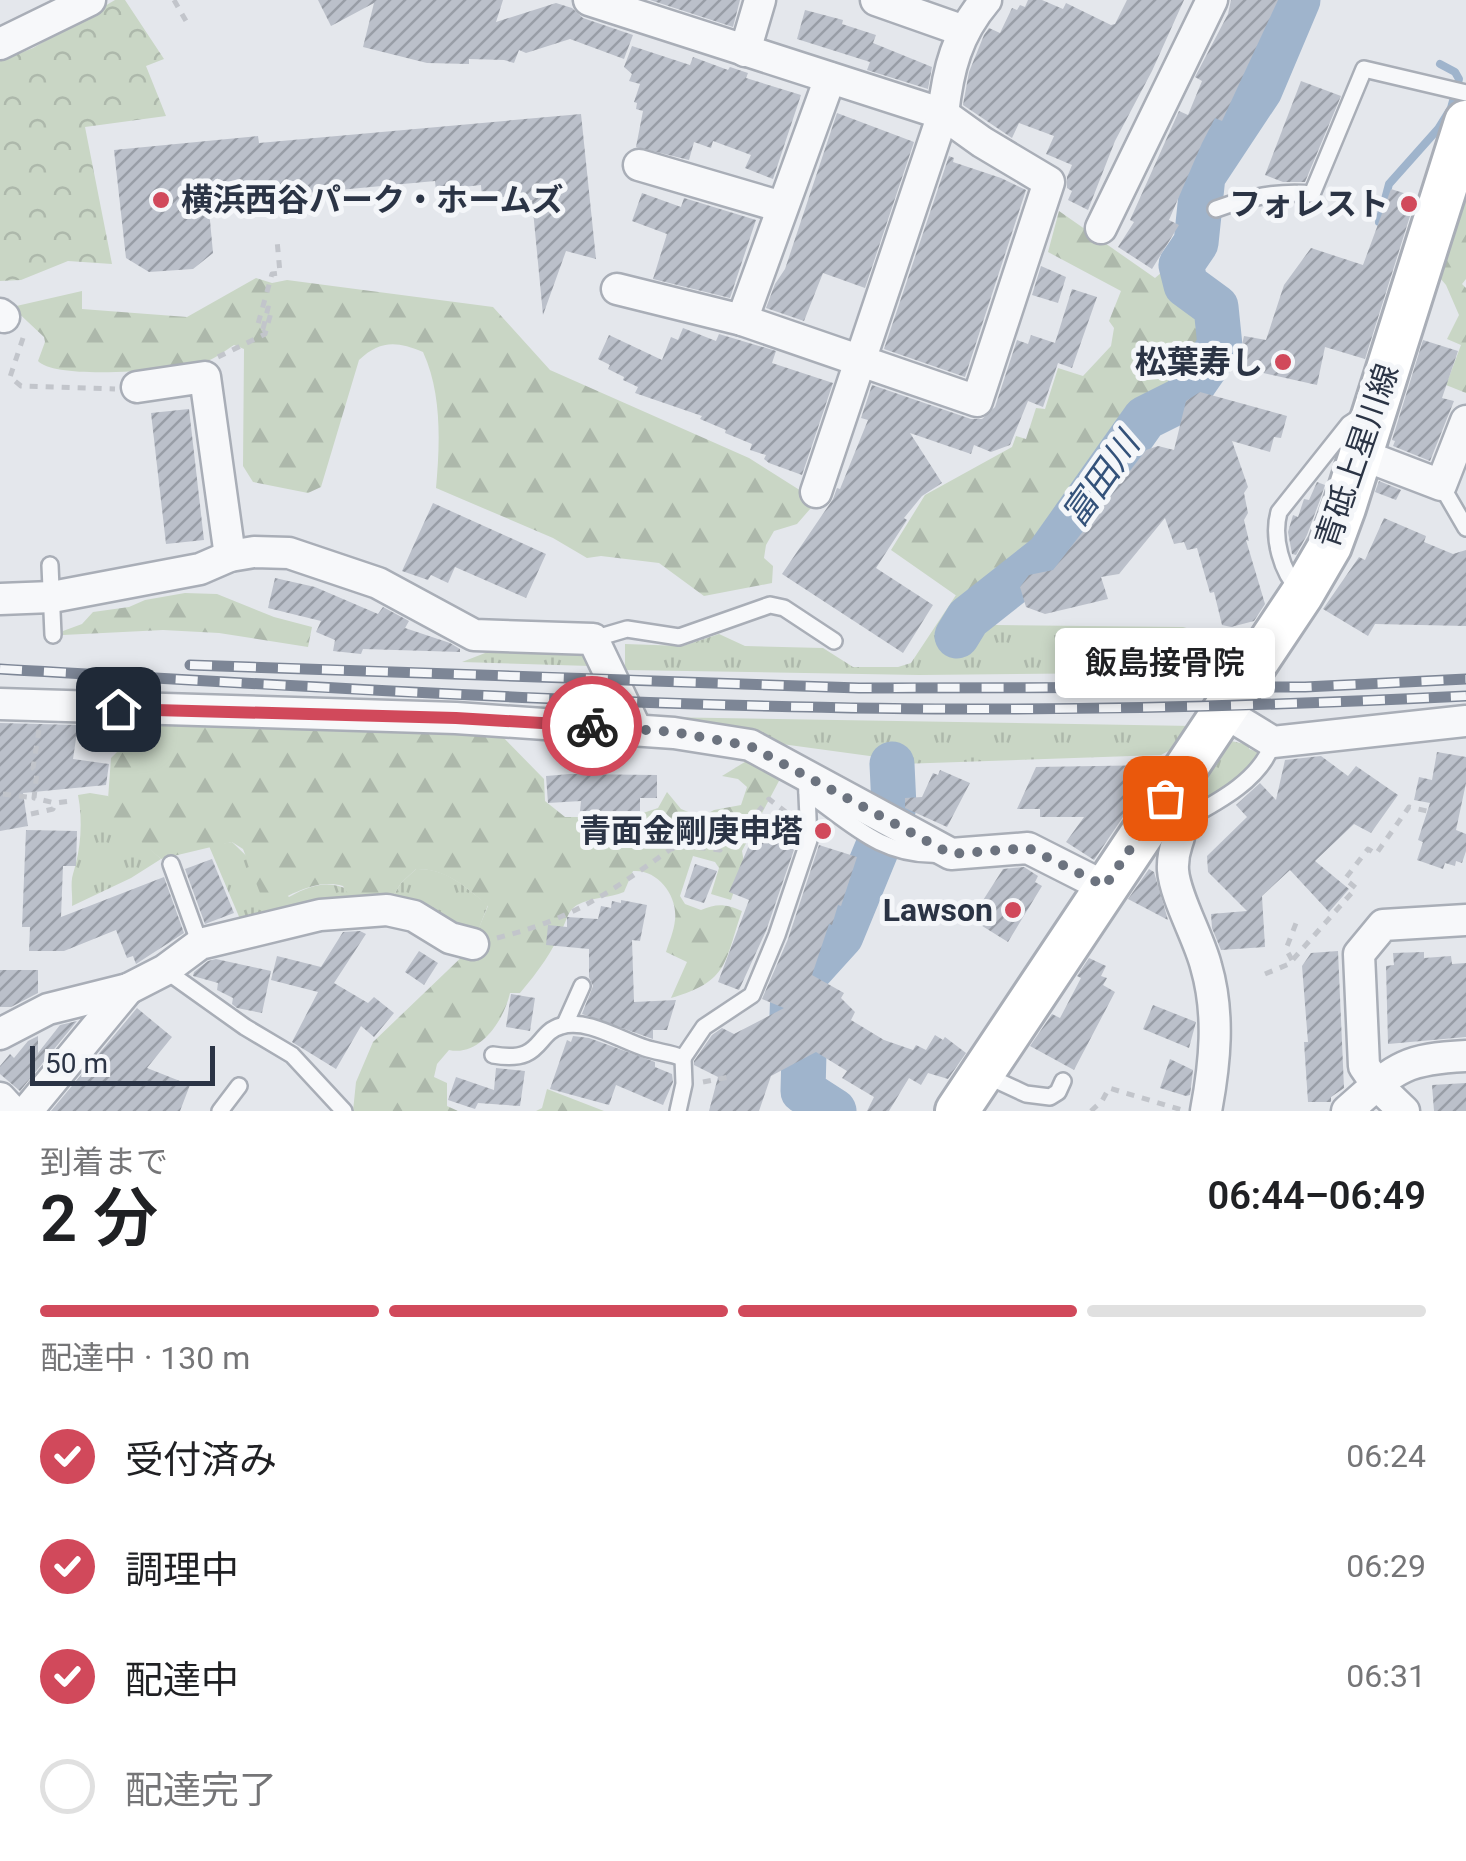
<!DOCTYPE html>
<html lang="ja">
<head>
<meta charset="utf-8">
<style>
  :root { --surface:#fff; --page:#f6f6f6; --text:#202124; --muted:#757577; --line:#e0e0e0; --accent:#d1495b }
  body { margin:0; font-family:Roboto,"Noto Sans JP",sans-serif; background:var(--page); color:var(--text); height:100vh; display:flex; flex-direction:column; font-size:38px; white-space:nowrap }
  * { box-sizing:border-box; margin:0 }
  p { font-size:32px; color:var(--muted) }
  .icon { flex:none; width:55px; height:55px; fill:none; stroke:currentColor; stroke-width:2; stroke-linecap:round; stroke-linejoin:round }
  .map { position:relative; height:1111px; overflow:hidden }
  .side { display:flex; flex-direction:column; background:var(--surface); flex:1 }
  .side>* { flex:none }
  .scale { position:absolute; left:30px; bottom:25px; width:185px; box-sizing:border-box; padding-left:10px; border:5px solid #2b3445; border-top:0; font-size:28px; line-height:35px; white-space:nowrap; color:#2b3445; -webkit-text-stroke:8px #f4f6f9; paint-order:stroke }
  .pin { position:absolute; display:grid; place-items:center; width:85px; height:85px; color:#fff; margin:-42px; border-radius:20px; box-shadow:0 5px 15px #0006 }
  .courier { position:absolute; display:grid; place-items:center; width:100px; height:100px; margin:-50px; border:8px solid #d1495b; border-radius:50%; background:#fff; color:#222; box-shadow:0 2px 12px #0007 }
  .bubble { position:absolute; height:70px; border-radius:10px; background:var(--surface); box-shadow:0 5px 15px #0003; font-size:32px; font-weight:600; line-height:70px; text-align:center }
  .headline em { font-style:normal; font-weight:600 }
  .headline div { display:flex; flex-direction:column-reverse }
  .headline { display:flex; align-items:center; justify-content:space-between; height:170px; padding:0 40px }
  h1 { font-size:65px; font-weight:600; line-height:75px }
  .bar { display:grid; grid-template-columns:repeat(4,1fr); gap:15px 10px; align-content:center; height:120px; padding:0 40px }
  .bar i { height:12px; border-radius:8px; background:var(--line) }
  .bar .selected { background:var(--accent) }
  .bar p { grid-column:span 4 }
  ol { padding:0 40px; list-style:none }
  li { display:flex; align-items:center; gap:30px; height:110px }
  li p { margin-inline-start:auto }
  li .icon { padding:10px; border-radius:50%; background:var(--accent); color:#fff; stroke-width:4 }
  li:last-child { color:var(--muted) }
  li i { width:55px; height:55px; border:5px solid var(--line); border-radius:50% }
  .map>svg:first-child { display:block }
  .grass { fill:url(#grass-tufts) }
  .forest { fill:url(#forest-firs) }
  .park { fill:url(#park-crowns) }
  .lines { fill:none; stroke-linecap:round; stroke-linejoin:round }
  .stream { stroke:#9fb4cc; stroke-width:8 }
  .river { stroke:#9fb4cc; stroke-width:45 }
  .building { fill:url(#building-hatch) }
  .lane-casing { stroke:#a9aeb7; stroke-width:20 }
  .street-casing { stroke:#a9aeb7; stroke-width:35 }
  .secondary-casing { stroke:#a9aeb7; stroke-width:48 }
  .path { stroke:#c2c5cb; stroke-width:5; stroke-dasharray:8 8; stroke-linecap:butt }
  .lane { stroke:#f7f8fa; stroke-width:15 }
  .street { stroke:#f7f8fa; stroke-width:30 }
  .secondary { stroke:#fff; stroke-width:42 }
  .rail-casing { stroke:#7d8696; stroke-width:11 }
  .rail { stroke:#f4f6f9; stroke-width:8; stroke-dasharray:22; stroke-linecap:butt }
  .done { stroke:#6c737f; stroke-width:10; stroke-dasharray:0 18 }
  .route { stroke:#d1495b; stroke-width:12 }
  .poi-dot { fill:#d1495b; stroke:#f4f6f9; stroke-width:4 }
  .labels { text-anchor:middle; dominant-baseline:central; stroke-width:10; stroke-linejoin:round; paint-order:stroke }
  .poi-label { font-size:32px; font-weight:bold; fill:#2b3445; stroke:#f4f6f9; text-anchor:end }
  .street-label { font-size:32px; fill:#2b3445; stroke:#f4f6f9 }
  .water-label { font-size:35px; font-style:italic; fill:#34527a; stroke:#f4f6f9 }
</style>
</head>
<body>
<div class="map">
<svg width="1466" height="1111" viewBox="0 0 1466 1111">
  <defs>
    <pattern id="grass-tufts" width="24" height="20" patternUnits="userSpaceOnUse" patternTransform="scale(2.5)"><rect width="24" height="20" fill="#c9d6c5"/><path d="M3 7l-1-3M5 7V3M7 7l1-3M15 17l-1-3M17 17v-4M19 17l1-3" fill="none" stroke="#adb8ab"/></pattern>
    <pattern id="forest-firs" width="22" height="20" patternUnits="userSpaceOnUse" patternTransform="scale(2.5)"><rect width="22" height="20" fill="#c9d6c5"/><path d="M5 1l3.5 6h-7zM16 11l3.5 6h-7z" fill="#adb8ab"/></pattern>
    <pattern id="park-crowns" width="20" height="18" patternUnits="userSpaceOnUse" patternTransform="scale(2.5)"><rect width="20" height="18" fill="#c9d6c5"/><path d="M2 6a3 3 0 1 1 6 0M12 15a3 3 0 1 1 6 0" fill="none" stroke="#adb8ab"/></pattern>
    <pattern id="building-hatch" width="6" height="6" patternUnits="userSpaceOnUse" patternTransform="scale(2.5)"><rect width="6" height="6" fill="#bbc0ca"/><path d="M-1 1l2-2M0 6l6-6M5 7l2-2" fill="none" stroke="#989da6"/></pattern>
  </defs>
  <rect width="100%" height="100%" fill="#e4e7ec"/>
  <g class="grass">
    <path d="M956,595L964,601L961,611L995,625L1183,627C1214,635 1219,641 1224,672L919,675L625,670V644L683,646L719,634L745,646L823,648L853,667H898L911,663Z"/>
    <polygon points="498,648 573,650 583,656 590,666 462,662"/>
    <polygon points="657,717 1193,726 1181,744 1161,755 901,764 877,757 767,742"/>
    <polygon points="1231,741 1249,745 1249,749 1263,754 1231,786 1204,801 1195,795"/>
    <path d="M90,793L108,796L136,836L161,859L131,878L72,906C73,896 70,883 73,874C81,849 83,821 78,795Z"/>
    <path d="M232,842L289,897C326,876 339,884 374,901L243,926L209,846Z"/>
    <path d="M416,869C447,868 465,887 488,905L476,936L390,901L401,883Z"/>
  </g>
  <g class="forest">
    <polygon points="1466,169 1466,279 1462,284 1466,288 1466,393 1446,385 1461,345 1447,339 1459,315 1446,285 1428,264"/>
    <polygon points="1059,211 1155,278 1174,262 1179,283 1210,312 1213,342 1180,395 1143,415 1042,554 1007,574 981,596 964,601 891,550 925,495 1012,447 1016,436 1026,439 1036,408 1045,409 1058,368 1083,376 1111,346 1114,328 1109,321 1121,291 1048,252"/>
    <path d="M256,278L272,283L287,280L493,307L550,370L749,458L817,501L797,524L774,531L766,545L764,558L773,566L772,583L704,596L659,563L601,556L587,558L553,538L436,488C440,444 442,393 423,352C397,341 380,340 359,360L321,487L308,493L253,482L243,466L244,349L234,345C226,350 216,358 207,361C180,370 56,381 38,361L45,342L44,337L12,307L82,291V309L187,317Z"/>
    <polygon points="185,593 217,594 274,617 312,627 308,647 219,633 163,630 63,635 63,631 82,624 93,612 129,607 145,600"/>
    <path d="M124,719L496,730L544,779L545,801L565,817H631L658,808L667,792L681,809L701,817L714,810L741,805L747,787L738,779L722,776L748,760L780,779L742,851L744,862L731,900L711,894L719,868L715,862L693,856L680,896L685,904L701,910C717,903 726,904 742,911C724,962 730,981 671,998L687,962L666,952C669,942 674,931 675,920C678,896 658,869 633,871L624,892C610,898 591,897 577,905C569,910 568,916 564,925C553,951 538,972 520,993H510C504,1020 480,1057 449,1050L437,1064L434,1077L447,1083V1106L458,1111H353L356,1082L373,1042L470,949L488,906C466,887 447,869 416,869L401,883L390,901H374L348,894L343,886C315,878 291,896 265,906L243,849L232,842L161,859L113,818L108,799L111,758L117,752Z"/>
    <polygon points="547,1089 604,1111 536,1111 542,1108"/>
  </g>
  <polygon class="park" points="115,0 125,0 164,59 146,66 166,116 85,127 112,264 68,261 21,280 0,281 0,61 33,48"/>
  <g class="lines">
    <polyline class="stream" points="1379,222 1389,184 1438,129 1451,108 1459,79 1455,72 1440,64"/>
    <g class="river">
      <polyline points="957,636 968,618 1048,555 1145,418 1183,399 1220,346 1216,307 1186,285 1181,265 1196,243 1203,176 1260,90 1298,0"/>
      <polyline points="834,1111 803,1091 804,1053 792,1015 793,989 841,936 894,807 892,764"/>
    </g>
  </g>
  <g class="building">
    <polygon points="318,0 503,0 496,22 556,3 572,8 583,18 633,35 624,59 570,39 526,53 519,50 514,63 504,60 469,59 469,64 427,63 363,47 374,3 331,26"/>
    <polygon points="650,0 740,0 733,27"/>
    <polygon points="1028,0 1042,0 1063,9 1066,3 1111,25 1115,24 1127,0 1184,0 1152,71 1115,141 1088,210 1068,200 1072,191 1067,188 1067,177 1072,165 1046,154 1054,136 1019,123 1012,138 963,105 969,72 984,35 989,28 1000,33 1012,8 1017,10 1020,5 1025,7"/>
    <polygon points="1231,0 1278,0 1222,121 1215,118 1202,143 1169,220 1179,225 1152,269 1118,247 1134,222 1130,220 1179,111 1188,115 1202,81 1195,77 1228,14"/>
    <polygon points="805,10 843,20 842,24 876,35 873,43 932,67 928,89 867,70 870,62 797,39"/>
    <polygon points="632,46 690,65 693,57 728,70 730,67 748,73 746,78 801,95 773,179 745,168 751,155 713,141 711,148 694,142 689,160 636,147 643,111 636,109 637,103 634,102 640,84 629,81 632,74 624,67"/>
    <polygon points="1301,81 1341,96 1305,182 1283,182 1265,175"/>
    <polygon points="837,113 914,142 865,288 823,273 804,321 766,308 775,284 785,269"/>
    <polygon points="581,114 596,259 566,251 543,315 532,200 522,201 521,196 482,198 481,185 436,190 435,181 264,197 264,194 208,199 213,253 193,269 149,272 126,258 114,150 258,136 259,143"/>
    <polygon points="949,156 954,158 953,162 1001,178 1026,190 965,377 884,349"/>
    <polygon points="1391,189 1416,197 1365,359 1325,347 1317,385 1237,367 1244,336 1266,340 1284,285 1311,248 1363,265"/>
    <polygon points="642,193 681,207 684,198 756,220 730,298 653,279 667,234 632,221"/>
    <polygon points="1041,266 1066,277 1058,303 1032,295"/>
    <polygon points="1072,289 1097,297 1072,368 1058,363 1043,407 1028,401 1010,445 991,452 974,445 971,454 910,433 942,483 922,496 904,518 907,520 876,568 933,605 903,653 782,574 833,499 837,488 840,489 868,420 861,418 872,385 971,419 982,419 995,407 1017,340 1028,344 1031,335 1055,343"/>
    <polygon points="683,328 716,341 719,334 776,351 772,363 833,383 802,475 769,463 764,459 766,455 750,450 752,444 725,433 726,430 700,419 702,416 635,393 638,387 623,380 624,377 608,369 610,365 598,359 609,335 662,360 671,337 678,340"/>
    <polygon points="1423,340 1458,351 1442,398 1454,401 1430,461 1393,446 1395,441 1392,440"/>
    <polygon points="1200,392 1287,416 1281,438 1274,437 1270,452 1232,441 1248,487 1244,493 1248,513 1244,520 1249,541 1246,540 1265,604 1254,621 1231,627 1222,625 1214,592 1210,593 1197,548 1187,550 1184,542 1174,544 1165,518 1119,574 1101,577 1108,599 1045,614 1026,607 1020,587 1029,575 1053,570 1146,450 1158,446 1174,450 1186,401"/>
    <polygon points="189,409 204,540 166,544 151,413"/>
    <polygon points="1379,481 1401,490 1396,500 1375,492"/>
    <polygon points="1317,482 1325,485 1320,500 1307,535 1296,555 1292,554 1288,532 1293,515 1298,517 1304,499 1309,500"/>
    <polygon points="433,503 546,554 526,598 455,567 448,583 431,575 428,580 402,571"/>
    <polygon points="1384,518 1426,536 1424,542 1453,554 1466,550 1466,626 1375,624 1368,636 1323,609 1359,557 1365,560"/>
    <polygon points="275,578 315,587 378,614 383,607 409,621 405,628 450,643 460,649 460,652 363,649 361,654 333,651 335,640 316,632 321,621 268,608"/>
    <polygon points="0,723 78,725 73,759 109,764 106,785 23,793 28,826 0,831"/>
    <polygon points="1437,752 1466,757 1466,783 1456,830 1466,834 1466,851 1462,863 1456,861 1455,866 1445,863 1443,869 1417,860 1423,842 1418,840 1430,803 1414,800 1419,777 1432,780"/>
    <polygon points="1321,756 1348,776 1356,766 1398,795 1371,833 1354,824 1315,861 1349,889 1329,912 1290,870 1262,896 1265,947 1221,950 1212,928 1211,914 1247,911 1208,872 1207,856 1247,817 1236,805 1260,783 1276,800 1285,760"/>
    <polygon points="1158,765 1094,860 1066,842 1084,817 1040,817 1040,809 1017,809 1036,767"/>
    <polygon points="940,770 970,783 947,827 905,808 905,798 922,797 933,773 938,775"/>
    <polygon points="570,774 657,775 657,798 640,798 640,811 580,811 581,801 548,803 546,776"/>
    <polygon points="762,815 797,830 798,838 766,931 739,990 718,982 749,900 729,892"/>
    <polygon points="26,830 77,831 76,866 63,866 61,917 164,877 184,933 136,964 133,956 127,958 116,930 64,951 29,951 30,927 22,927"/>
    <polygon points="819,845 857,857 841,906 838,905 832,925 829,924 812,975 844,993 841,998 855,1012 851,1020 884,1040 913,1050 916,1045 926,1050 935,1035 943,1040 945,1037 966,1053 948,1079 928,1073 921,1085 909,1078 889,1111 867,1111 874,1097 842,1078 847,1071 816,1052 771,1076 759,1111 709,1111 718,1077 694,1065 694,1061 712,1035 722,1028 734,1034 784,1008 762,999 788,939"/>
    <polygon points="212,859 234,913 205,924 185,869"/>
    <polygon points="695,864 717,871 704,903 684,897"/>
    <polygon points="1024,867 1038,876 1035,882 1042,886 1008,942 971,919 1003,869"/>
    <polygon points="1149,869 1154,872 1168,920 1128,899"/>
    <polygon points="621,900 647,905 640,941 632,940 634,1002 676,1000 667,1030 653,1030 653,1039 582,1014 593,986 589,977 589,949 546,945 548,925 567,927 567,917 598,919 601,906 611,908 612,901 621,903"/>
    <polygon points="360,931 366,934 334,983 368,1003 374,997 394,1013 374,1037 361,1026 336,1069 292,1042 318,992 271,980 277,956 321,967 343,932"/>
    <polygon points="419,951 438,963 424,985 405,972"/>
    <polygon points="1338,951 1344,1088 1331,1097 1331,1102 1308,1102 1304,1042 1308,1042 1302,966 1311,953"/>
    <polygon points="1424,952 1424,958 1451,956 1452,964 1466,963 1466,1037 1388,1044 1386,966 1394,965 1393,953"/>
    <polygon points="1089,958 1106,966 1101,976 1107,978 1103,985 1115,992 1074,1070 1030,1046 1052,1014 1060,1018 1081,978 1077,976"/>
    <polygon points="216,959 271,971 262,1013 237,1008 232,1004 233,998 217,990 218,983 193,976 194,972 208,961"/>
    <polygon points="0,970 38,970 38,993 11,1007 0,1007"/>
    <polygon points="511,994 535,998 530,1031 506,1027"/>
    <polygon points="1153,1005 1196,1022 1189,1048 1143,1029"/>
    <polygon points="137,1008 172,1037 147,1068 190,1085 180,1111 51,1111"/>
    <polygon points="77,1021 20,1091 0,1074 0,1066 10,1054 14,1058 28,1041 38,1036 38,1053 60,1025"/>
    <polygon points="573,1036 589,1038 655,1062 655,1067 672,1074 673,1082 663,1105 616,1085 609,1105 550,1089 567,1040 571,1042"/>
    <polygon points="1170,1059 1193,1070 1190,1095 1186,1096 1160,1088"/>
    <polygon points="496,1068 525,1071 520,1106 478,1103 475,1109 448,1100 456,1077 494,1090"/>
    <polygon points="1466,1083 1466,1111 1434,1111 1432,1085"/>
  </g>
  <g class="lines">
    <g class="lane-casing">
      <g id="lane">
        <path d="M1216,209C1249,197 1277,191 1312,194L1364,69L1466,93"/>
        <polyline points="1441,485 1466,528"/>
        <polyline points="50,565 53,635"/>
        <path d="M1300,591C1281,572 1272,537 1279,512L1349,424L1364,414"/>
        <polyline points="593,639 627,629 679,637 770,605 784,608 834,641"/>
        <path d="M807,792C851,823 882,857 939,854"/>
        <path d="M1179,823C1214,804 1261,781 1273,742"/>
        <polyline points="171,864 200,944"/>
        <polyline points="165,970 245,1027 292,1055 344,1111"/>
        <polyline points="565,1024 582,986"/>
        <path d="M493,1055C543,1064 535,1033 561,1026C587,1018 620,1040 645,1048C657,1052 670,1053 683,1058L704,1027L752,995L777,935L809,840L806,773"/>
        <polyline points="985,1075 1026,1094 1050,1097 1058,1092 1063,1081"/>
        <polyline points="220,1111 239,1086"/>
        <polyline points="678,1111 684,1084 683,1058"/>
      </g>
    </g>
    <g class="street-casing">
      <g id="street">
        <polyline points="589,0 943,114 982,142 1049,182 977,401 742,320 617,289"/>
        <polyline points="876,0 964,31"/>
        <polyline points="0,44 90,0"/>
        <polyline points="745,51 760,0"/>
        <polyline points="639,165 782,207"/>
        <polyline points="1101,228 1212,0"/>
        <polyline points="0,314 4,317"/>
        <polyline points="742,320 830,78"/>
        <polyline points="137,387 205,377 230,556"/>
        <polyline points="1360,454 1441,485 1466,421"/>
        <path d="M816,492L943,114C948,69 957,34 986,0"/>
        <polyline points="0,599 52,597 200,569 230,556 254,552 289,553 378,583 474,635 593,639 636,729"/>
        <polyline points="0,704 456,718 674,733 750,745 951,854 1028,848 1105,887"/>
        <polyline points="1224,712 1273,742 1466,721"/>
        <path d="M1165,798C1194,840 1171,834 1173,870C1175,897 1199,938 1206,966C1220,1014 1215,1063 1206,1111"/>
        <polyline points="0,1034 48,1009 128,989 165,970 200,944 320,915 387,910 414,916 450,938 473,944"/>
        <polyline points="0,1098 12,1111"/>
        <polyline points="27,1111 128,989"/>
        <path d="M1347,1111C1395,1069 1401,1059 1466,1056"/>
        <polyline points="1404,1111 1377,1085 1364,1066 1359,954 1383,925 1466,920"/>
      </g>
    </g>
    <g class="secondary-casing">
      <polyline id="secondary" points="957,1111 1302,594 1330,546 1344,508 1466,122"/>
    </g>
    <g class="path">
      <polyline points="174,0 186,21"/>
      <polyline points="23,338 10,377 21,386 115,389"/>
      <polyline points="218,357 265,334 272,309 268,308 263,329 258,324 272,274 280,273 277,240"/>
      <polyline points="39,730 33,768 37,772 34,798 55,803 70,801"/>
      <polyline points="3,794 34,798"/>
      <polyline points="31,814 53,809 55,803"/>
      <path d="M497,938C575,918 607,894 671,849L685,846L720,850L736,828L741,831L769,799L791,816"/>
      <polyline points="1292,960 1286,949 1298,918"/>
      <polyline points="1265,974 1289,964 1356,888 1345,879 1368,849 1376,854 1409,807 1427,811"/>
      <polyline points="703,1082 729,1077"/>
      <polyline points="1091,1111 1102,1101 1109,1088 1182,1110"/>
    </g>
    <use href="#lane" class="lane"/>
    <use href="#street" class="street"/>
    <use href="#secondary" class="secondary"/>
    <g class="rail-casing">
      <g id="rail">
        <polyline points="190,665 859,688 1305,687 1466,679"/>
        <path d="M0,669C329,688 660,709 990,709C1149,709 1307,704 1466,696"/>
      </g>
    </g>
    <use href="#rail" class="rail"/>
  </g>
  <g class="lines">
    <polyline class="done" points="592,726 674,732 750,746 951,854 1028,848 1105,886 1165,798"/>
    <polyline class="route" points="118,709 456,718 592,726"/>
  </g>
  <g class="poi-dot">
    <circle cx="161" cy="200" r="10"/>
    <circle cx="1409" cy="204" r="10"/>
    <circle cx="1283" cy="362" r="10"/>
    <circle cx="823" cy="831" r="10"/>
    <circle cx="1013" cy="910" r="10"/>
  </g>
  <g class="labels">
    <g class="poi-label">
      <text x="181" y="200" text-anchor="start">横浜西谷パーク・ホームズ</text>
      <text x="1389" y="204">フォレスト</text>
      <text x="1263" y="362">松葉寿し</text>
      <text x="803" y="831">青面金剛庚申塔</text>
      <text x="993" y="910">Lawson</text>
    </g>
    <g class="street-label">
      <text transform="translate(1357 456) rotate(-71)">青砥上星川線</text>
    </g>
    <g class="water-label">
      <text transform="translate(1101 480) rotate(-55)">富田川</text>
    </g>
  </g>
</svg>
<div class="scale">50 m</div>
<div class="pin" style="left:1165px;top:798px;background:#ea580c"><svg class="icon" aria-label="bag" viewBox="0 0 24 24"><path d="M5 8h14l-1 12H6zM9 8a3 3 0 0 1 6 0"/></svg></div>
<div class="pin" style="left:118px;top:709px;background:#1f2937"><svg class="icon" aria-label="home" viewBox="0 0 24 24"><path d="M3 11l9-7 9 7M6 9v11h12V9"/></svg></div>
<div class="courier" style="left:592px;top:726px"><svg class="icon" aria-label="bike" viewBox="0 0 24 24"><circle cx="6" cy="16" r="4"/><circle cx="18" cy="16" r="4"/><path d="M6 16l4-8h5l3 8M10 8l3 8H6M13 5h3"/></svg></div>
<div class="bubble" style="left:1055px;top:628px;width:220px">飯島接骨院</div>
</div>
<section class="side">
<div class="headline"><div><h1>2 分</h1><p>到着まで</p></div><em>06:44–06:49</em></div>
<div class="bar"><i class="selected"></i><i class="selected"></i><i class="selected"></i><i></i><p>配達中 · 130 m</p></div>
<ol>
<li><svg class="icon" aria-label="check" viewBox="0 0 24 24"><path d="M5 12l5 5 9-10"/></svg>受付済み<p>06:24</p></li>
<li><svg class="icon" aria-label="check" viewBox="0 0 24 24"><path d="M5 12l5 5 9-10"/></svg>調理中<p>06:29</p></li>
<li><svg class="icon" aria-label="check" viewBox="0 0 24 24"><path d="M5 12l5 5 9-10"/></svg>配達中<p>06:31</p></li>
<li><i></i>配達完了</li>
</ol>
</section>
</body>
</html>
